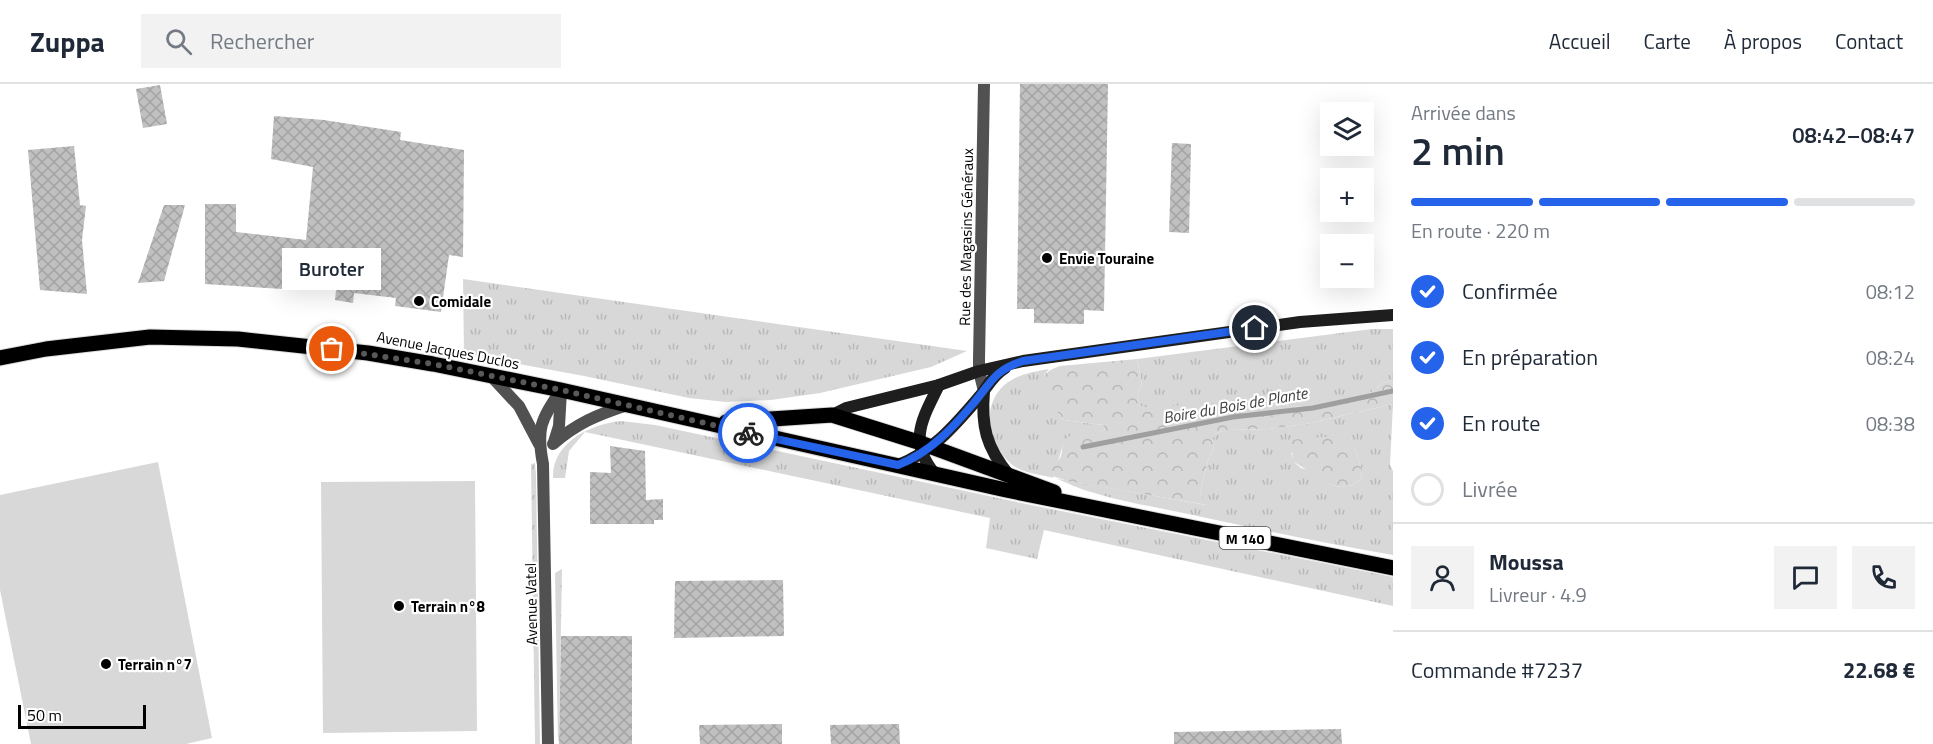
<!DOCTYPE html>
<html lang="fr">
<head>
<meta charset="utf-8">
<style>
  :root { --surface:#fff; --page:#f2f2f3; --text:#1f2937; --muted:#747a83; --line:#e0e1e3; --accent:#2563eb }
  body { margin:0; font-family:"Titillium Web",sans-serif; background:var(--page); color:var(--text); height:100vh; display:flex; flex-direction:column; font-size:22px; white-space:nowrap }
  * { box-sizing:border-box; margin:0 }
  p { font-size:20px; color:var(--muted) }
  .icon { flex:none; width:33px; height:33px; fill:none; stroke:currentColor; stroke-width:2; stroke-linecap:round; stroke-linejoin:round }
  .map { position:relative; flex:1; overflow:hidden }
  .drawer { display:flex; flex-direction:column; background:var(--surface); width:540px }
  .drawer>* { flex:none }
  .controls { position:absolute; left:1320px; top:18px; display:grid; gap:12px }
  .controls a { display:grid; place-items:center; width:54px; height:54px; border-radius:0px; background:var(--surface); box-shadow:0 6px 24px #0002; font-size:30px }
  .scale { position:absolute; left:18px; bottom:15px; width:128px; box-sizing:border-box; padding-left:6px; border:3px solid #000; border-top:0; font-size:16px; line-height:21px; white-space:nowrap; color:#000; -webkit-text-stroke:4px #fff; paint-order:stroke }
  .pin { position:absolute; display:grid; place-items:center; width:51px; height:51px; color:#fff; margin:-26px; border:3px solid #fff; border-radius:50%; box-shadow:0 2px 6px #0007 }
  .courier { position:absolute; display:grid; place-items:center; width:60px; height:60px; margin:-30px; border:4px solid #2563eb; border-radius:50%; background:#fff; color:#222; box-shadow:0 2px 8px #0007 }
  .bubble { position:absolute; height:42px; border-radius:0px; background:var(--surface); box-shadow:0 6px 24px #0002; font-size:20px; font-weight:600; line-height:42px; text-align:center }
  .head em { font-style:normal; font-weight:600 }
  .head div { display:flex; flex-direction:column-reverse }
  .head { display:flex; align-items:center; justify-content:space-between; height:102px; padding:0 18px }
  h1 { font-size:39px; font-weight:600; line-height:45px }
  .bar { display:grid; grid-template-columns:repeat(4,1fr); gap:9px 6px; align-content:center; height:72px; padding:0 18px }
  .bar i { height:8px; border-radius:4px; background:var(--line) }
  .bar .on { background:var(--accent) }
  .bar p { grid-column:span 4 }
  .line { display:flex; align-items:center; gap:15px; padding:0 18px; border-top:2px solid var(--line) }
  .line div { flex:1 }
  .round { display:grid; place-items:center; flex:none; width:63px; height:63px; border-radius:0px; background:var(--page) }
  ol { padding:0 18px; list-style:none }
  li { display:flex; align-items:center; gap:18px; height:66px }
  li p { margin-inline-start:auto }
  li .icon { padding:6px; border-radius:50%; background:var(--accent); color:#fff; stroke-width:4 }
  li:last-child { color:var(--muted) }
  li i { width:33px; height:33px; border:3px solid var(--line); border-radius:50% }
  header { display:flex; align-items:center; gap:36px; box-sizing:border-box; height:84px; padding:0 30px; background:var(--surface); border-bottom:2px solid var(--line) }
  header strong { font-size:28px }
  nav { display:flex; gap:33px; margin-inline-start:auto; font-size:21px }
  .search { width:420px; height:54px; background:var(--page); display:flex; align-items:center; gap:15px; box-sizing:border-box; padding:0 21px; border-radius:0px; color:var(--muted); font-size:22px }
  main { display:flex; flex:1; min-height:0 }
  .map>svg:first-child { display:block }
  .grass { fill:url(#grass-tufts); fill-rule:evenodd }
  .forest { fill:url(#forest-crowns) }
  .pitch { fill:#d8d8d8 }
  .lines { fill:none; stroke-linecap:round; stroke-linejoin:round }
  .stream { stroke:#9f9f9f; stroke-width:5 }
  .building { fill:url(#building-cross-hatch) }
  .primary-casing { stroke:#dbdbdb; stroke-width:17 }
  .minor { stroke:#515151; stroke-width:12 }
  .secondary { stroke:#1e1e1e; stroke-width:12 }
  .primary { stroke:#000; stroke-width:15 }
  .done { stroke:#595959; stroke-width:6; stroke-dasharray:0 10.8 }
  .route { stroke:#2563eb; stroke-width:8 }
  .poi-dot { fill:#000; stroke:#fff; stroke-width:2 }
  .labels { text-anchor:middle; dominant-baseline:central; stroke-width:4.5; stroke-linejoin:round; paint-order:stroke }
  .shield { fill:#fff; stroke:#4c4c4c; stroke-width:1.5 }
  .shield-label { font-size:14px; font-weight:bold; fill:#000 }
  .street-label { font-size:15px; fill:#000; stroke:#fff }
  .poi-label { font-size:15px; font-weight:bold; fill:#000; stroke:#fff; text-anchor:start }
  .water-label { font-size:16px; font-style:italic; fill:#404040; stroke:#fff }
</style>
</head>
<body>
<header>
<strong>Zuppa</strong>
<div class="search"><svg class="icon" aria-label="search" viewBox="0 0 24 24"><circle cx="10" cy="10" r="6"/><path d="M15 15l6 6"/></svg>Rechercher</div>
<nav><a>Accueil</a><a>Carte</a><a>À propos</a><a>Contact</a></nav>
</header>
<main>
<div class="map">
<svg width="1393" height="660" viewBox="0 0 1393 660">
  <defs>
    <pattern id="grass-tufts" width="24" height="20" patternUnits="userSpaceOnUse" patternTransform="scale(1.5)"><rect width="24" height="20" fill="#d8d8d8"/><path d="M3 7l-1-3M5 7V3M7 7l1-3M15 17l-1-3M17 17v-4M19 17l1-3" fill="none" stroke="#b8b8b8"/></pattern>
    <pattern id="forest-crowns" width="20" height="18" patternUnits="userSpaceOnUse" patternTransform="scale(1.5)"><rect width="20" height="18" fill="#d8d8d8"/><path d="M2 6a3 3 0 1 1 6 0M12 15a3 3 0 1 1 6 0" fill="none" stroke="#b8b8b8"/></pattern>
    <pattern id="building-cross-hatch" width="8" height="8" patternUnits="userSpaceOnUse" patternTransform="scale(1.5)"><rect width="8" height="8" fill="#c0c0c0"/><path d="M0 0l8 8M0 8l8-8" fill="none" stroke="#a3a3a3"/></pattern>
  </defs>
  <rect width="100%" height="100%" fill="#fff"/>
  <g class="grass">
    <polygon points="463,195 967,267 931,283 820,309 771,316 726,318 689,314 584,292 464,270"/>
    <polygon points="1372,245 1393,245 1393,296 1383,299 1369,310 1348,318 1313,324 1254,318 1156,324 1143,323 1138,320 1137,312 1142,299 1137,275"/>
    <path d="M1049,285L1044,291L1059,330L1064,336L1103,341L1105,345C1092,354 1077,346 1064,357L1053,394L1206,421L1200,408L1208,376L1214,365L1212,355L1216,349L1227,346L1269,345L1306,340L1393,320L1390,381L1393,387V471C1324,459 1256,445 1188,430C1156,423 1122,418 1091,408C1079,405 1068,399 1057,395C1042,390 1027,391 1014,382C995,368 984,339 993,317C1003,293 1026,289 1049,285ZM1351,354L1362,387L1361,395L1353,401L1341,403L1331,401L1309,386L1301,384L1295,379L1291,369Z"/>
    <path d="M621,337L655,341L1021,419L1393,493V522L1044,446L1037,475L986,464L990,434L585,348L569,367L565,394H553C552,358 591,340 621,337Z"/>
    <polygon points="535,379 536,391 540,660 535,660 531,380"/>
    <polygon points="562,485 559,652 558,660 555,489"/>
  </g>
  <g class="forest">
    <path d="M1137,275L1142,299L1137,312L1138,320L1143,323L1254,318L1313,324L1348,317L1369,310L1383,299L1393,296V320L1306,340L1269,345L1227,346L1216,349L1212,355L1214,365L1208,376L1200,408L1207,421L1068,397L1049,391L1048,387C1053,382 1058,378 1061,372C1063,365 1061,358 1067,354C1079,345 1094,353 1105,345L1103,341L1064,336C1050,319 1024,293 1060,282Z"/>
    <polygon points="1323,353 1351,354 1362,387 1361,395 1353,401 1341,403 1331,401 1294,378 1289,356"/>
  </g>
  <g class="pitch">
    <polygon points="158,378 212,654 186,660 31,660 0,506 0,411"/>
    <polygon points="475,397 477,647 323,649 321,398"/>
  </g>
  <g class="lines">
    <polyline class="stream" points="1083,363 1233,333 1313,324 1393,307"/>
  </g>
  <g class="building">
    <polygon points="1020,0 1108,0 1104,227 1084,226 1084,240 1034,239 1034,225 1017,225"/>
    <polygon points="160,1 167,40 143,44 136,5"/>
    <polygon points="274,32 324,36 401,48 400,56 464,66 463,173 449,171 441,228 395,222 396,214 354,209 353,219 335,216 336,206 283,199 283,205 205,200 205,120 236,120 236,148 306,156 313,83 271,75"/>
    <polygon points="1172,59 1191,60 1189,149 1169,148"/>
    <polygon points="74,62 80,121 86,122 82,156 87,210 40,206 28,66"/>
    <polygon points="164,121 185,121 164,197 138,199"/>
    <polygon points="610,362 645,367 646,416 663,415 663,436 654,436 654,440 590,440 590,388 611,389"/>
    <polygon points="783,496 784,552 674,554 675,497"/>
    <polygon points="561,552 632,552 632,660 559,660"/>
    <polygon points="782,640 782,660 700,660 699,641"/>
    <polygon points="899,640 900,660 831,660 830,641"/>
    <polygon points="1341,645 1342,660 1174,660 1174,648"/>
  </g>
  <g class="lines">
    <g class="primary-casing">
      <g id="primary">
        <polyline points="0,274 46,265 150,253 238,255 368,269 433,280 561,306 1006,406 1393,484"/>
        <polyline points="726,338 832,331 918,358 1054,408"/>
      </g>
    </g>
    <g class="minor">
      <polyline points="491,292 519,322 539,360"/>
      <polyline points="984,307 979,287 979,276 984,0"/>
      <polyline points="554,358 559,342 561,307"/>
      <path d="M553,360C577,339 597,331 627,321"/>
      <path d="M548,660L543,380C536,344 541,336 561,306"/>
    </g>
    <g class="secondary">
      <path d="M984,307C981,342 986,363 1009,391"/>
      <polyline points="832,331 846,324 939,301 979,287 1023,277 1300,238 1393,231"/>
      <path d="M898,381C933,368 956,340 980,312C988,302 993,291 1005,284"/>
      <path d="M935,390C907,357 923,334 939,301"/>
    </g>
    <use href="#primary" class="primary"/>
  </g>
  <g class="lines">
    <polyline class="done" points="332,265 433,280 561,306 748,349"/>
    <path class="route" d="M748,349L898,381C929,369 951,346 972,321C991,299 994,286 1023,277L1255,244"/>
  </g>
  <g class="poi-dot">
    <circle cx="1047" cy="174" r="6"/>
    <circle cx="419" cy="217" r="6"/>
    <circle cx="399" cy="522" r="6"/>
    <circle cx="106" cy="580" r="6"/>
  </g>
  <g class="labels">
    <rect class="shield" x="1219.5" y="443" width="51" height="22" rx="4.5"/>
    <g class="shield-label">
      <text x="1245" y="454">M 140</text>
    </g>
    <g class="street-label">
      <text transform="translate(966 153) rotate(-89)">Rue des Magasins Généraux</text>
      <text transform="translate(448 266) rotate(11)">Avenue Jacques Duclos</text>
      <text transform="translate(531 520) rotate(-91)">Avenue Vatel</text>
    </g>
    <g class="poi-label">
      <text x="1059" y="174">Envie Touraine</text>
      <text x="431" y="217">Comidale</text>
      <text x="411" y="522">Terrain n°8</text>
      <text x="118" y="580">Terrain n°7</text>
    </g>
    <g class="water-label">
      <text transform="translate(1235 321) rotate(-10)">Boire du Bois de Plante</text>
    </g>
  </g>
</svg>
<div class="controls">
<a><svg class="icon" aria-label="layers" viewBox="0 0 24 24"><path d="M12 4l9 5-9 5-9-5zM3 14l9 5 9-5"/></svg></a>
<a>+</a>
<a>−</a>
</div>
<div class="scale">50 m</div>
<div class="pin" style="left:332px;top:265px;background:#ea580c"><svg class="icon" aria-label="bag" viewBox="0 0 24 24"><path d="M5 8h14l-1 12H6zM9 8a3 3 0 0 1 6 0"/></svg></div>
<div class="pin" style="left:1255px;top:244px;background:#1f2937"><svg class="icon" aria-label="home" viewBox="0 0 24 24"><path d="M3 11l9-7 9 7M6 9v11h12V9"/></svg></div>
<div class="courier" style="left:748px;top:349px"><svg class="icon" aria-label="bike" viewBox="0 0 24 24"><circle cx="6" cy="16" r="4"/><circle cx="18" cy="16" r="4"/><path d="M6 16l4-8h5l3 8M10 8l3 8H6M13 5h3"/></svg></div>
<div class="bubble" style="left:282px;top:164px;width:99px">Buroter</div>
</div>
<section class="drawer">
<div class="head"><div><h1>2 min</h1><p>Arrivée dans</p></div><em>08:42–08:47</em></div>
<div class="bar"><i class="on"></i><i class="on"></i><i class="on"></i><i></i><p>En route · 220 m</p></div>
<ol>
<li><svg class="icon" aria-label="check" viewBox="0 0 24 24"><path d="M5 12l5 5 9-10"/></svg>Confirmée<p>08:12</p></li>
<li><svg class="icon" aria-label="check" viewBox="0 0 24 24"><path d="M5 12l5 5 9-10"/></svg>En préparation<p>08:24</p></li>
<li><svg class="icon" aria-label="check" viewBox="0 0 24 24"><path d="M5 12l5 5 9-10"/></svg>En route<p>08:38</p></li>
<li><i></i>Livrée</li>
</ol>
<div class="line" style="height:108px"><a class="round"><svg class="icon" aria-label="person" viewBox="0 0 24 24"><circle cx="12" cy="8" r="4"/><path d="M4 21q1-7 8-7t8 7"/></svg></a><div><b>Moussa</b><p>Livreur · 4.9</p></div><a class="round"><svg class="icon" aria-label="chat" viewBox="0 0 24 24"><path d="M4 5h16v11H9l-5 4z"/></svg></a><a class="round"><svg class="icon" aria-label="phone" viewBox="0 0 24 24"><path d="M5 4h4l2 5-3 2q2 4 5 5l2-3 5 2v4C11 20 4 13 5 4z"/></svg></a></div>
<div class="line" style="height:78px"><div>Commande #7237</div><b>22.68 €</b></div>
</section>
</main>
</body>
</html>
